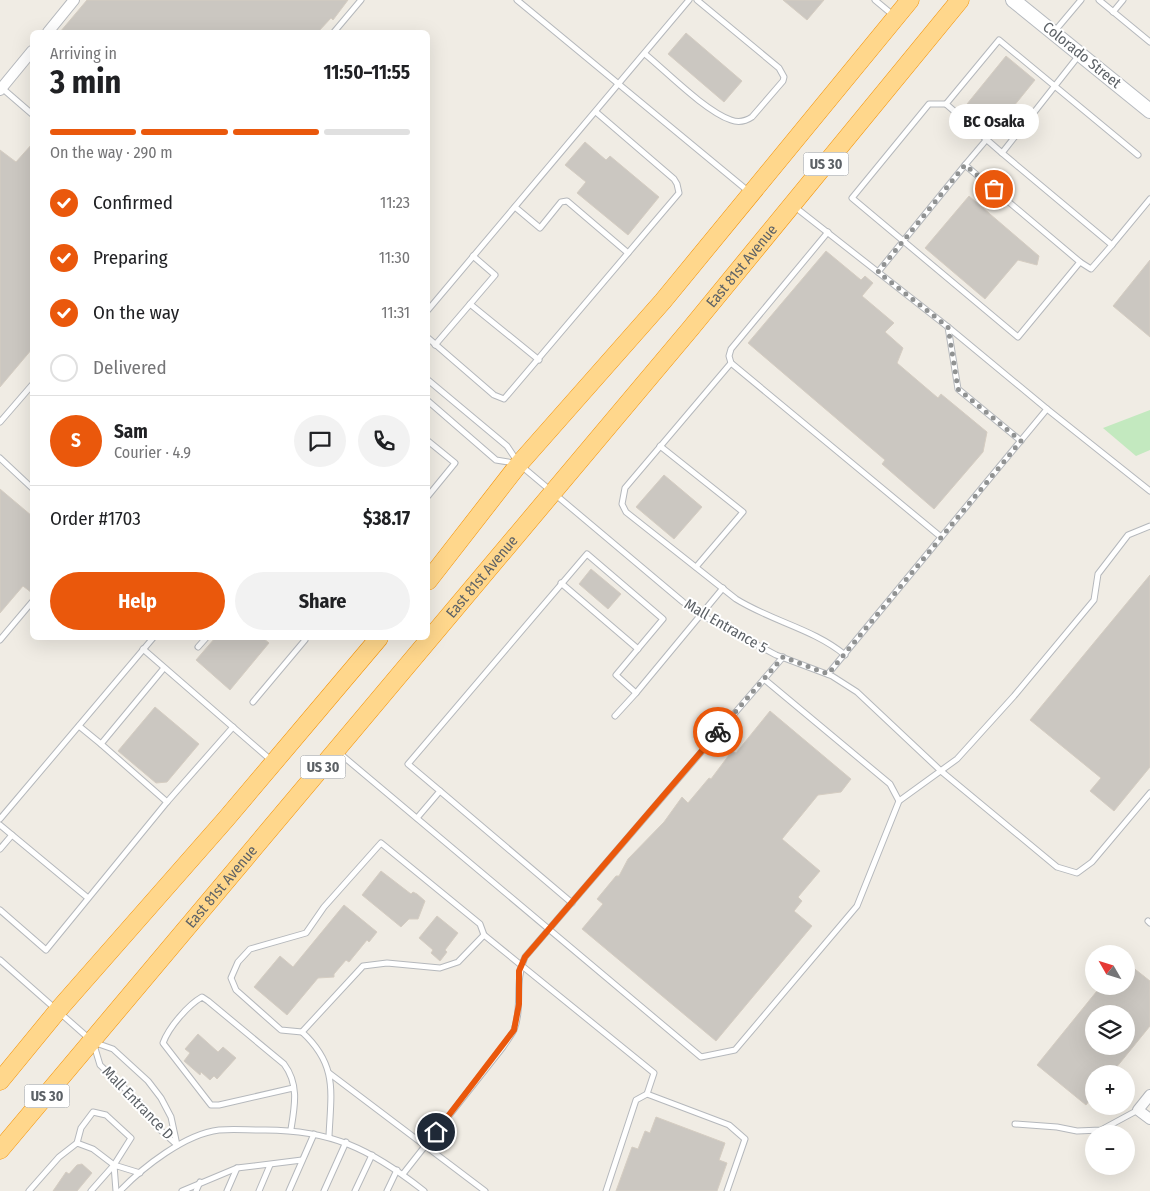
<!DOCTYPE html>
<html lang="en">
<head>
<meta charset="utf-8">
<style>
  :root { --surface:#fff; --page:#f2f2f2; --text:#202124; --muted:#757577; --line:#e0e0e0; --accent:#ea580c }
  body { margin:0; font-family:"Fira Sans Condensed",sans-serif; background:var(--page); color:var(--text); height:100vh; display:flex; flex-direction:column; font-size:19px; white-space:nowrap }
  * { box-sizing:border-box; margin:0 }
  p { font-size:16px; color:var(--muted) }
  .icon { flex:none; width:28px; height:28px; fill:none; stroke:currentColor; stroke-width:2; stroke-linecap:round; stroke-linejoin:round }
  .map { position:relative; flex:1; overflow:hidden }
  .side { position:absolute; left:30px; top:30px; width:400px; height:610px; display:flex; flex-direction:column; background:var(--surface); border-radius:8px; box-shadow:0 5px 20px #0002 }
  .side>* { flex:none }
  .needle { width:32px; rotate:309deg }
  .controls { position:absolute; left:1085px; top:945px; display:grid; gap:10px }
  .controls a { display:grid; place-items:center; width:50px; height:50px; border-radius:50%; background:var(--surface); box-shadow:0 5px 20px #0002; font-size:25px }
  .pin { position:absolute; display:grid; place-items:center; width:42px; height:42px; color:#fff; margin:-21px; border:2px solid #fff; border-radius:50%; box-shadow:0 1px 5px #0007 }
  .courier { position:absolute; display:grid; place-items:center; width:50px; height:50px; margin:-25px; border:4px solid #ea580c; border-radius:50%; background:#fff; color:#222; box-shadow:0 1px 6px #0007 }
  .bubble { position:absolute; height:35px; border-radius:18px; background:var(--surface); box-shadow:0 5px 20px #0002; font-size:16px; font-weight:700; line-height:35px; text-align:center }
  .headline em { font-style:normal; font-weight:700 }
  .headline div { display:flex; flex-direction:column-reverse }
  .headline { display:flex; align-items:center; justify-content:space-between; height:85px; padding:0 20px }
  h1 { font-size:32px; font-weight:700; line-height:38px }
  .bar { display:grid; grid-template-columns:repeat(4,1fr); gap:8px 5px; align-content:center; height:60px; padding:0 20px }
  .bar i { height:6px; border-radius:4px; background:var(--line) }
  .bar .selected { background:var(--accent) }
  .bar p { grid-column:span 4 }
  .line { display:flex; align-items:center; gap:12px; padding:0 20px; border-top:1px solid var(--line) }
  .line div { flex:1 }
  .round { display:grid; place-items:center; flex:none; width:52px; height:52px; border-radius:26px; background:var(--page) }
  ol { padding:0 20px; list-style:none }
  li { display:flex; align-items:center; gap:15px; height:55px }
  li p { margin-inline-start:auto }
  li .icon { padding:5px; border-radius:50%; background:var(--accent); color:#fff; stroke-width:4 }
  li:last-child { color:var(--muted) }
  li i { width:28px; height:28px; border:2px solid var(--line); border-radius:50% }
  .cta { display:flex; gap:10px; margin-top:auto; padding:10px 20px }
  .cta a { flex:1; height:58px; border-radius:30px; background:var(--accent); color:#fff; font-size:20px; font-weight:700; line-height:58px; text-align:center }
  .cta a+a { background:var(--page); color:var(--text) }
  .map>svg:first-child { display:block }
  .green { fill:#c3e9bf }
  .building { fill:#cbc7c1; stroke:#d5cdc2; fill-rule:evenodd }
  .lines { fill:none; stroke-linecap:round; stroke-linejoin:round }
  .lane-casing { stroke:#b5b8bc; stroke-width:7 }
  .street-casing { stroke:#b5b8bc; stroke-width:12 }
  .secondary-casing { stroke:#b6babf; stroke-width:16 }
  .highway-casing { stroke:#f49100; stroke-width:19 }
  .lane { stroke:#fff; stroke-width:5 }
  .street { stroke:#fff; stroke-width:10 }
  .secondary { stroke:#fff; stroke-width:14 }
  .highway { stroke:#ffd78c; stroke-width:18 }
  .done { stroke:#909292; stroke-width:5; stroke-dasharray:0 9 }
  .route { stroke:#ea580c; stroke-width:6 }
  .labels { text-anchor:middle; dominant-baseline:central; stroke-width:4; stroke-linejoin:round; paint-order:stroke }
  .shield { fill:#fff; stroke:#8d9094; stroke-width:1 }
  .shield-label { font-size:14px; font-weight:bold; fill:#5c6166 }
  .street-label { font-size:15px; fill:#5c6166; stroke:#fff }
</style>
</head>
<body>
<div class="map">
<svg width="1150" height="1191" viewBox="0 0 1150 1191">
  <rect width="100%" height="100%" fill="#f0ece4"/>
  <polygon class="green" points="1150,410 1150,450 1136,456 1103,428"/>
  <g class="building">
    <polygon points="87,0 348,0 333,20 331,18 318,32 60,32"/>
    <polygon points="783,0 824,0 807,20"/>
    <polygon points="686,33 742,81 724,102 668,54"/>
    <polygon points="1006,56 1035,80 996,128 967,104"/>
    <polygon points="585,142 606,160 610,156 659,197 628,235 577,193 586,182 565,165"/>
    <polygon points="32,144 32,349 0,387 0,150 16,162"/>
    <polygon points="969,196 1039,256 1037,265 1018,260 985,299 925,248"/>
    <polygon points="826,251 861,280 865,276 873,283 862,296 894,323 885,332 903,348 897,363 938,398 941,394 987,432 983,452 934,509 882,464 885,460 748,343"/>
    <polygon points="1150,260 1150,337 1113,306"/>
    <polygon points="664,475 702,507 674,539 636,507"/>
    <polygon points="0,489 32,516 32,593 23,586 0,613"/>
    <polygon points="591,569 621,594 608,609 579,584"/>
    <polygon points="1150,575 1150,767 1114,811 1090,791 1101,778 1030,720"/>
    <polygon points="215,638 263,638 269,643 230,690 196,660"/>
    <polygon points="155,707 199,744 167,782 156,783 118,751"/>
    <polygon points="770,711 851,779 841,792 818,795 782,839 820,871 798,897 802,901 794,911 812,926 716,1041 582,929 603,904 597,899 616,876 619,876 628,859 664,822 682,797 688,803 709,778 711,779 732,751 736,753"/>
    <polygon points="381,871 411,894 413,892 417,894 425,901 418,919 409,919 401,927 362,895"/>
    <polygon points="344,905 377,932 369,942 367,940 349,962 346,960 334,974 334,977 318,978 287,1015 254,987 280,956 293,967"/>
    <polygon points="437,916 458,933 445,950 447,952 440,961 431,953 433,950 419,938"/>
    <path d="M1126,962L1150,981V1026L1111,1074H1094V1095L1086,1105L1037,1065L1101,986H1126ZM1094,1014H1126V1046H1094Z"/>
    <polygon points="198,1034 218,1052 223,1047 236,1058 217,1079 214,1076 210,1080 201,1072 200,1075 184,1061 190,1053 185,1049"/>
    <polygon points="656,1117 725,1143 719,1160 727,1163 717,1191 616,1191 632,1147 638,1149 645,1131 650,1133"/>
    <polygon points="82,1164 92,1173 77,1191 53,1191 66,1172 69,1174 77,1165"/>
  </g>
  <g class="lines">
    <g class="lane-casing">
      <g id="lane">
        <polyline points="517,0 748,191"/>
        <polyline points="875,0 893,15"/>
        <polyline points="1099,0 1150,42"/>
        <polyline points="1113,12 1123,0"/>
        <polyline points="334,32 361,0"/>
        <polyline points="1054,32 1081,0"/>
        <path d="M645,54C667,72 705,111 731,120C739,123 746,121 752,117L783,81L784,77L779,68L697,0"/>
        <polyline points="1080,54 1002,153 946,104 999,40 1138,155"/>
        <polyline points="2,88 32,114"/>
        <polyline points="946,104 929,104 852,198 1018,337 1080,262 1091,269 1112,245 1002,153"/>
        <polyline points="965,165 987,139"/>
        <polyline points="515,207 540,228 561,202 567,201 628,253"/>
        <polyline points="795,207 948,327 1047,409"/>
        <polyline points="828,232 731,349 729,356 731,363 941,537"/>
        <polyline points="1112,245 1150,199"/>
        <polyline points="878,272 965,165 1080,262"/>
        <polyline points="470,304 539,360"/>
        <polyline points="428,310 689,0"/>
        <polyline points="948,327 958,389 1021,441"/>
        <polyline points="428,338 494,395 504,399 679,193 677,184 674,179 596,112"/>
        <polyline points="435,345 495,275 473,256"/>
        <path d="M731,363L625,488L622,504L626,512L736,599C771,621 814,629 845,655"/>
        <polyline points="428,380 507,446 519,464 683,602 701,615 776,655 832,676 857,692 941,771 1057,867 1077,873 1092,862 1150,793"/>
        <polyline points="428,401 496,460 514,463"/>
        <polyline points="0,422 32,385"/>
        <polyline points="428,441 455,463 428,496"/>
        <polyline points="660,446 743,512 696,567"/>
        <polyline points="0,458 32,488"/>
        <polyline points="561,583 638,649"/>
        <polyline points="0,640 32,602"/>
        <polyline points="198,647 206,638"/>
        <polyline points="143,649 272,761"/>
        <polyline points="828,674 1047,409 1150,491"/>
        <polyline points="764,679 890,784 899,801"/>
        <polyline points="636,693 723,588"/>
        <polyline points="253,702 305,640 303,638"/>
        <polyline points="79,726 101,744 164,668"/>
        <polyline points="101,744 167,802 233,727"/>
        <polyline points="338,752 701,1057 735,1050 857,906 899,801 957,759 1014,696 1094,600 1098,574 1128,535 1150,526"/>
        <polyline points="440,791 572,903"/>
        <polyline points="417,818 440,791 408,764 587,554 663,619 616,675 636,693 615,716"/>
        <polyline points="0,819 153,638"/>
        <polyline points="0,825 12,835"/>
        <polyline points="0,849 12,835 88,898"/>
        <polyline points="0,910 46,950 167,802"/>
        <polyline points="1148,921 1150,923"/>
        <polyline points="0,960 93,1042 113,1049 148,1081 161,1098 171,1117 177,1145"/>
        <polyline points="302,1032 281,1030 236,990 231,978 238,962 250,949 306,933 324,907 381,843 480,924 484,935"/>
        <polyline points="94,1045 100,1065 141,1104 157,1127 177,1145"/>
        <polyline points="329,1073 485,1191"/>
        <polyline points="1015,1124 1057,1127 1077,1131 1101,1130 1138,1110"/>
        <path d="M291,1129C295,1105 299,1084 284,1064L208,1001L202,997C188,1005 169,1027 163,1043L211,1105H219L293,1088"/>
        <path d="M329,1136C331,1092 338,1065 302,1032L363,966L387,963L440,968L458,962L484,935L654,1073L647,1094"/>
        <polyline points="77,1143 81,1128 93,1112 106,1115 131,1138 114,1165 91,1191"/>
        <path d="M403,1174L503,1047C506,1042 511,1036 514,1030C523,1007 514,981 525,957L783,657"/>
        <polyline points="29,1191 59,1157 77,1143 93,1149 114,1165"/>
        <polyline points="116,1191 114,1165 140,1173"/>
        <path d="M120,1191C143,1167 185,1134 219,1130C233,1129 247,1130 261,1130C330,1129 371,1149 424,1191"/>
        <polyline points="182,1191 237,1168 302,1160"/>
        <polyline points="196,1191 200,1182"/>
        <polyline points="227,1191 237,1168"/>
        <polyline points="259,1191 270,1165"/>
        <polyline points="289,1191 314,1134"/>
        <polyline points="324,1191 346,1142"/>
        <polyline points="355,1191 372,1155"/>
        <polyline points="387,1191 397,1170"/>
        <polyline points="606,1191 636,1100 647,1094 729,1125 745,1139 727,1191"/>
      </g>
    </g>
    <g class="street-casing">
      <g id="street">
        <polyline points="48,32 74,0"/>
        <polyline points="0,90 32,51"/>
        <polyline points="1150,1095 1138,1110 1150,1119"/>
      </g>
    </g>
    <g class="secondary-casing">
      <polyline id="secondary" points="1013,0 1150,111"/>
    </g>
    <g class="highway-casing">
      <g id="highway">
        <polyline points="428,581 519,464 663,301 910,0"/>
        <polyline points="0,1081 59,1009 226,819 379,638"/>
        <path id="s1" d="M0,1150L691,328L960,0"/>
      </g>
    </g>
    <use href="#lane" class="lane"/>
    <use href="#street" class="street"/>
    <use href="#secondary" class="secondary"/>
    <use href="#highway" class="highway"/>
  </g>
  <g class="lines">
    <polyline class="done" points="718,732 783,657 828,674 1021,441 958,389 948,327 878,272 965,165 994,189"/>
    <polyline class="route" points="436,1132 514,1030 519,1004 519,971 525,957 718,732"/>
  </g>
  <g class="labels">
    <g class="shield">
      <rect x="803.5" y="152.5" width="45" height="23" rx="4"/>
      <rect x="300.5" y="755.5" width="45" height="23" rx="4"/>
      <rect x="24.5" y="1084.5" width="45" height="23" rx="4"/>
    </g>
    <g class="shield-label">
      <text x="826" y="164">US 30</text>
      <text x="323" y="767">US 30</text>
      <text x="47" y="1096">US 30</text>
    </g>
    <g class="street-label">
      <text transform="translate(1082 55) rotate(39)">Colorado Street</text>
      <text stroke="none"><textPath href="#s1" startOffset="1154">East 81st Avenue</textPath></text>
      <text stroke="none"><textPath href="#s1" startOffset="749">East 81st Avenue</textPath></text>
      <text transform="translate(726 626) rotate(30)">Mall Entrance 5</text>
      <text stroke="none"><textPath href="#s1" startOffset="344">East 81st Avenue</textPath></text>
      <text transform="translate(138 1103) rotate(46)">Mall Entrance D</text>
    </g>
  </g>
</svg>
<div class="controls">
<a><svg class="needle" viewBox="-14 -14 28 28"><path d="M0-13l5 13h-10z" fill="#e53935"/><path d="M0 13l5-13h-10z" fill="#757577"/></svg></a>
<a><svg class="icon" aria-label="layers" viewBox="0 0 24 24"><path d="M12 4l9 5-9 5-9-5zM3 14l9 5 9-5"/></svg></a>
<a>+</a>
<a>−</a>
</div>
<div class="pin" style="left:994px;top:189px;background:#ea580c"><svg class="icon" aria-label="bag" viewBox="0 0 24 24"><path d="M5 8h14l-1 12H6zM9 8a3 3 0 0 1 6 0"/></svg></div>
<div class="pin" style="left:436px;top:1132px;background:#1f2937"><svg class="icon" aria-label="home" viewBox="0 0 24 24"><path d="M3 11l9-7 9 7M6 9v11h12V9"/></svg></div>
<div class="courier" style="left:718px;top:732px"><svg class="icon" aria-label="bike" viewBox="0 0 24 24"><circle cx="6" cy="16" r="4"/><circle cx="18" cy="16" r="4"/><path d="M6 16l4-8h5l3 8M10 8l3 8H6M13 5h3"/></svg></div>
<div class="bubble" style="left:949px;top:104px;width:90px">BC Osaka</div>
<section class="side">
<div class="headline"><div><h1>3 min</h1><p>Arriving in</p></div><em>11:50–11:55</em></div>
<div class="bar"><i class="selected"></i><i class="selected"></i><i class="selected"></i><i></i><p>On the way · 290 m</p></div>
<ol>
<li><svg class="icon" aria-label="check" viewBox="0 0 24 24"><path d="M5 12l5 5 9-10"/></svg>Confirmed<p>11:23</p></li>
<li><svg class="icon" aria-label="check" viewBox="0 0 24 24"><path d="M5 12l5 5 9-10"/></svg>Preparing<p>11:30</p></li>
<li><svg class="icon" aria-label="check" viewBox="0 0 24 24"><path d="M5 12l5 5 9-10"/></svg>On the way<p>11:31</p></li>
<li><i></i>Delivered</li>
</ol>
<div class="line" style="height:90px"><b class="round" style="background:var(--accent);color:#fff">S</b><div><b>Sam</b><p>Courier · 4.9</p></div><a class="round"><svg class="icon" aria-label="chat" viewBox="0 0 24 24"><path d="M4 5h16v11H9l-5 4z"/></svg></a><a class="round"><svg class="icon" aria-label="phone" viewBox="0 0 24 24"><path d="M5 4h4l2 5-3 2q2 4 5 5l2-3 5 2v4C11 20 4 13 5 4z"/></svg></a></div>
<div class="line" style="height:65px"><div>Order #1703</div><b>$38.17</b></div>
<div class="cta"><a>Help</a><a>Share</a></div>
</section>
</div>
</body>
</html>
